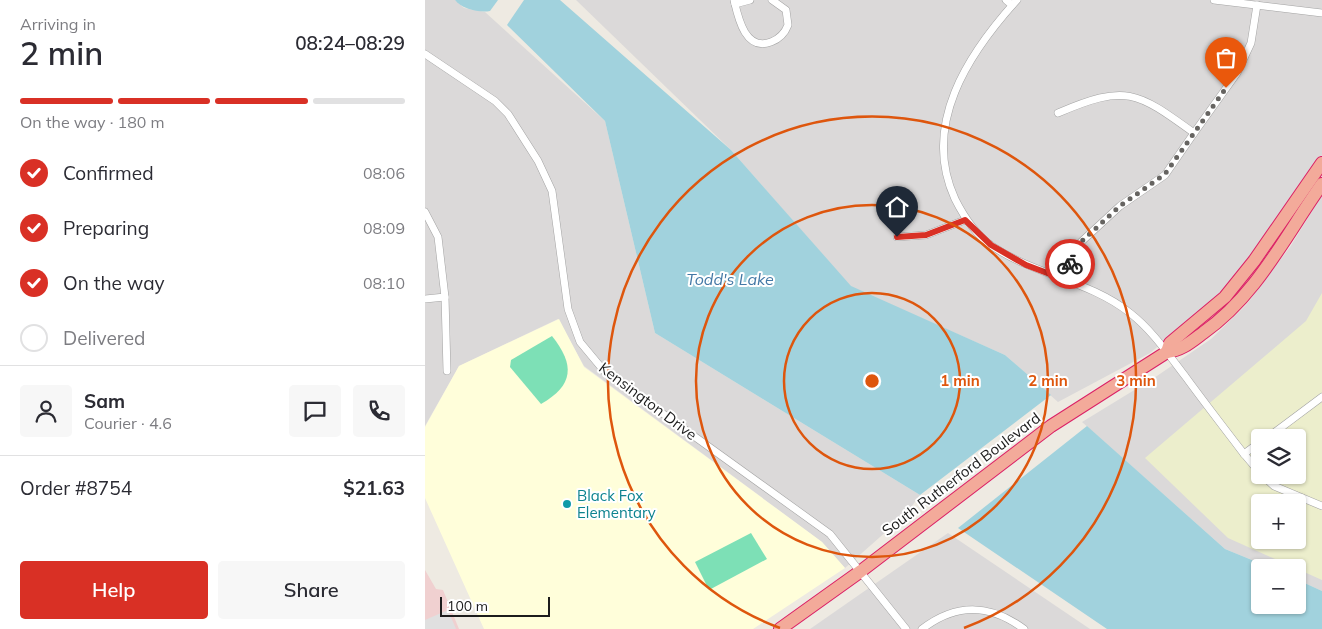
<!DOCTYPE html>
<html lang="en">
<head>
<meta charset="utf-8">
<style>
  :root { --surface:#fff; --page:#f7f7f7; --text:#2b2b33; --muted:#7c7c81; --line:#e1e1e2; --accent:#d93025 }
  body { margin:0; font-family:Mulish,sans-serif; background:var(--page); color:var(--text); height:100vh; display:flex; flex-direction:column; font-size:19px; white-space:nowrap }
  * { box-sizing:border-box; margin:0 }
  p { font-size:16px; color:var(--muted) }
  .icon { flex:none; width:28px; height:28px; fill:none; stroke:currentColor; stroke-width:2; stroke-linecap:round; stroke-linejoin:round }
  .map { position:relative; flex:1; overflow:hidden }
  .details { display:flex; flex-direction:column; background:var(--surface); width:425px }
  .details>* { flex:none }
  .tools { position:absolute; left:826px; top:429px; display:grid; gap:10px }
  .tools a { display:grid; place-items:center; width:55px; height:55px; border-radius:5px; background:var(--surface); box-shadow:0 1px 4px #0004; font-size:25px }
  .scale { position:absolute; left:15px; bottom:12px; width:110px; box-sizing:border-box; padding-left:5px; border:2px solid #1c1c1c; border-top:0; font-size:14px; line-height:18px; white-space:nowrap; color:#1c1c1c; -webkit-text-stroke:4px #fff; paint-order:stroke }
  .pin { position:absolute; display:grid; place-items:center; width:42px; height:42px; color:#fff; margin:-51px -21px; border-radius:50% 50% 50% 0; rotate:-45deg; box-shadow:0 0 5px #0007 }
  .pin .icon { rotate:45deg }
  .courier { position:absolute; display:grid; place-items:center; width:50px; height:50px; margin:-25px; border:4px solid #d93025; border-radius:50%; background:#fff; color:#222; box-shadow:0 1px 6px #0007 }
  .headline em { font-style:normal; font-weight:600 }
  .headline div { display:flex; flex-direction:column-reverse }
  .headline { display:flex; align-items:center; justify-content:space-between; height:85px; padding:0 20px }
  h1 { font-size:32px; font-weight:600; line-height:38px }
  .bar { display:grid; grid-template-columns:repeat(4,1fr); gap:8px 5px; align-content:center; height:60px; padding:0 20px }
  .bar i { height:6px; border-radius:4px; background:var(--line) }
  .bar .active { background:var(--accent) }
  .bar p { grid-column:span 4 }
  .line { display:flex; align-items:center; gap:12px; padding:0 20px; border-top:1px solid var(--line) }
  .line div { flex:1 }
  .round { display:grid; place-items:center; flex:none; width:52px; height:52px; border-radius:5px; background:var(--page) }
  ol { padding:0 20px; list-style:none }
  li { display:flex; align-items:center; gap:15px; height:55px }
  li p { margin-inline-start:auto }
  li .icon { padding:5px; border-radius:50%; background:var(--accent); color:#fff; stroke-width:4 }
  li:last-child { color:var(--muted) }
  li i { width:28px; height:28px; border:2px solid var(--line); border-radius:50% }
  .cta { display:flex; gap:10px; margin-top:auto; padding:10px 20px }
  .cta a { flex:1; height:58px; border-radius:5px; background:var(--accent); color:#fff; font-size:20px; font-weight:600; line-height:58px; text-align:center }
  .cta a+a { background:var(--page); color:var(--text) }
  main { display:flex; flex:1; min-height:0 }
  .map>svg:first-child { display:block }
  .residential { fill:#dbd9d9; fill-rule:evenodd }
  .commercial { fill:#f0d0d0 }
  .education { fill:#fffeda }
  .farmland { fill:#eceecc; fill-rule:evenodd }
  .pitch { fill:#7de0b6 }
  .parking { fill:#e0e0e0 }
  .water { fill:#a1d2dd }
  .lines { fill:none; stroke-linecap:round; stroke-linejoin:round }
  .minor-casing { stroke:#a3a3a3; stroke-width:8 }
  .trunk-casing { stroke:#db2066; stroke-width:14 }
  .minor { stroke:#fff; stroke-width:7 }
  .trunk { stroke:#f3aa9a; stroke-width:12 }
  .done { stroke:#666461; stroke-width:5; stroke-dasharray:0 9 }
  .route { stroke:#d93025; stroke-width:6 }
  .ring { fill:none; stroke:#de560d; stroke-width:2.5 }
  .culture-dot { fill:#0f9aa8; stroke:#fff; stroke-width:2 }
  .labels { text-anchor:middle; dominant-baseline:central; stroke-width:4; stroke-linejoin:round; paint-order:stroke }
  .street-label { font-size:15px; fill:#1c1c1c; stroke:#fff }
  .culture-label { font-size:15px; fill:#0d838f; stroke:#fff; text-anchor:start }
  .water-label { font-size:16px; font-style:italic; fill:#4479a6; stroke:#fff }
  .centre { fill:#de560d; stroke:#fff; stroke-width:2.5 }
  .ring-label { font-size:15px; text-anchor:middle; font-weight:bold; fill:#de560d; stroke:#fff; stroke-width:4; stroke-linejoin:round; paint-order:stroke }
</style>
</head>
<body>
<main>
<section class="details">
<div class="headline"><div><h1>2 min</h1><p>Arriving in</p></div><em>08:24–08:29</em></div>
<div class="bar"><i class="active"></i><i class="active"></i><i class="active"></i><i></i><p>On the way · 180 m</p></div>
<ol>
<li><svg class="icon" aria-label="check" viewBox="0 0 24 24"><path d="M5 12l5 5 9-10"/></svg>Confirmed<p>08:06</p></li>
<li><svg class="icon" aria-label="check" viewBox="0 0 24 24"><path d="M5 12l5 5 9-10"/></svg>Preparing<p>08:09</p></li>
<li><svg class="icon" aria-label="check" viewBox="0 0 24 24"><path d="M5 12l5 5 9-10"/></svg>On the way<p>08:10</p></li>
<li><i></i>Delivered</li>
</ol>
<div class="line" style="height:90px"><a class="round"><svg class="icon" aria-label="person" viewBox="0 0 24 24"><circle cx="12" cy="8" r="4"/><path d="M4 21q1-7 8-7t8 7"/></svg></a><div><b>Sam</b><p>Courier · 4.6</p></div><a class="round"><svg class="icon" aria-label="chat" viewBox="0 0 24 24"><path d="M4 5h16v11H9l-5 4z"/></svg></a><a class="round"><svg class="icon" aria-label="phone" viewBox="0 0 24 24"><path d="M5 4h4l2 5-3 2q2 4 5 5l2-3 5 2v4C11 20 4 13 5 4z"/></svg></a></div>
<div class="line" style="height:65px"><div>Order #8754</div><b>$21.63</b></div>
<div class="cta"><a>Help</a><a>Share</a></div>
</section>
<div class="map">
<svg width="897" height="629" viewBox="0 0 897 629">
  <rect width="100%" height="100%" fill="#eeeae2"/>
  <g class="residential">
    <polygon points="0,0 30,0 39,8 60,12 180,121 230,333 495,495 481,514 420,568 397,542 159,366 133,319 34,366 0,426"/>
    <polygon points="151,0 897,0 897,155 822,264 797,294 725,353 633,402 580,355 426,287 306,150"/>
    <path d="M897,195V591L873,580L872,568L844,567L800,549L657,422L729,378L786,339L821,305L865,247ZM835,438H872V475H835ZM835,502H872V540H835Z"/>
    <polygon points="523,533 665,629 385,629"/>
  </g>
  <polygon class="commercial" points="0,570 11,589 18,590 34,629 0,629"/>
  <polygon class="education" points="134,319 159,367 397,542 420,568 328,629 59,629 0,498 0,427 34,366"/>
  <path class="farmland" d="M897,293V580L803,538L720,458L881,321ZM835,438H872V475H835ZM835,502H872V540H835Z"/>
  <g class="pitch">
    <path d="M127,336C150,365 149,385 116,404L85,367L86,360Z"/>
    <polygon points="326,533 342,559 284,590 270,562"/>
  </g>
  <polygon class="parking" points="23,610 31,629 0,629 0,620"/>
  <g class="water">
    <path d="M30,0H73L65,11C54,13 37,9 30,0Z"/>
    <polygon points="99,0 135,0 306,150 426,286 580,355 626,395 495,495 230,333 180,121 82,25"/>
    <polygon points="662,426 800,549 844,567 835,568 835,605 872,605 873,580 897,591 897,629 682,629 533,528"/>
  </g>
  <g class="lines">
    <g class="minor-casing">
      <g id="minor">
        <path d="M309,0C313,17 320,52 346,42C354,39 360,33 363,25L361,10L347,0"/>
        <polyline points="581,0 587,5"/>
        <path d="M592,0C543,54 496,125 530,199C539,217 550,234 567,246C610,275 665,281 705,313C727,330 743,354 760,376C779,402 799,428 819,454"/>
        <polyline points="789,0 897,13"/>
        <polyline points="310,4 325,0"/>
        <polyline points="0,54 70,101 83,114 113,161 127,191 143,309 155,342 180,372 405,534 481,629"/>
        <path d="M633,113C701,84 711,91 769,133"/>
        <polyline points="0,212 13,237 20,297 22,371"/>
        <polyline points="472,237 501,235 540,220"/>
        <polyline points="638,279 656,242 695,206 740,175 769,133 812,73 826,43 832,5"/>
        <polyline points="0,299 20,297"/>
        <polyline points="842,438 897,397"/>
        <polyline points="835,442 819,454 835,473"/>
        <polyline points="837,475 849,486 897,506"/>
        <path d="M497,629C531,603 564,603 599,629"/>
      </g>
    </g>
    <g class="trunk-casing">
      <g id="trunk">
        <polyline points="742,352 745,343 800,297 829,261 897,163"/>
        <path d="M355,629L436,571L626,426L742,352C757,350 766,342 778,333C832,295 860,236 897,184"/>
      </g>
    </g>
    <use href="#minor" class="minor"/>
    <use href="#trunk" class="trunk"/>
  </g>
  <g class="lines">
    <polyline class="done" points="645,264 656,242 695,206 740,174 801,88"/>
    <polyline class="route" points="472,237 501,235 540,220 566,245 601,265 638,279 645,264"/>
  </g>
  <g class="ring">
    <circle cx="447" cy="381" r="88"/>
    <circle cx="447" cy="381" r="176"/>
    <path d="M355 628A264 264 0 1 1 539 628"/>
  </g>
  <circle class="culture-dot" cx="142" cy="504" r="5"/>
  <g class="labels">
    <g class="street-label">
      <text transform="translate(223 401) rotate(37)">Kensington Drive</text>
      <text transform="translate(536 474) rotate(-37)">South Rutherford Boulevard</text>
    </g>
    <g class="culture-label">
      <text x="152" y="495">Black Fox<tspan x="152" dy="17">Elementary</tspan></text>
    </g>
    <g class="water-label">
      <text x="305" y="279">Todd's Lake</text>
    </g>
  </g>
  <circle cx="447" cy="381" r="8" class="centre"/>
  <g class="ring-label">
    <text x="535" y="386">1 min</text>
    <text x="623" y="386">2 min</text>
    <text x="711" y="386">3 min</text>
  </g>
</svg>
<div class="tools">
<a><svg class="icon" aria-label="layers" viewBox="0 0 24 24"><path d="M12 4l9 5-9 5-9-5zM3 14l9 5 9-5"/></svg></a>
<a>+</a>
<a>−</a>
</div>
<div class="scale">100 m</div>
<div class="pin" style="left:801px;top:88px;background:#ea580c"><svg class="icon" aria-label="bag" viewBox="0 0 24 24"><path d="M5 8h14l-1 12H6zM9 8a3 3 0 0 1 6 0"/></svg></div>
<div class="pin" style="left:472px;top:237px;background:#1f2937"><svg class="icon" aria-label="home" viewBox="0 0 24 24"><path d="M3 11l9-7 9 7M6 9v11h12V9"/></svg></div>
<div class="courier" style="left:645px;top:264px"><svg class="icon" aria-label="bike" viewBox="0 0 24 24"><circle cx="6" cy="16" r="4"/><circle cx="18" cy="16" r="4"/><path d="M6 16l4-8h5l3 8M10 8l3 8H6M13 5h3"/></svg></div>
</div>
</main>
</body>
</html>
